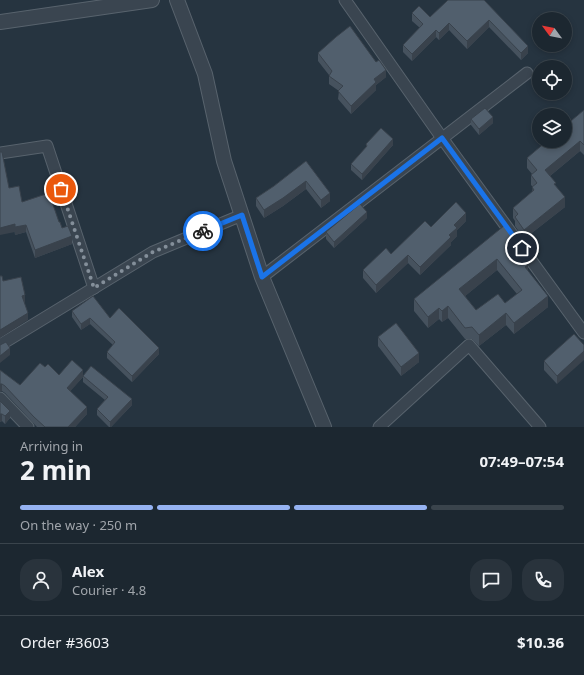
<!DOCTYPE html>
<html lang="en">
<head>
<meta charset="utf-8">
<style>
  :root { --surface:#1c2730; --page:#29333c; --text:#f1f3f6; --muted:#a0a5ab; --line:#3a444c; --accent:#95b2f1 }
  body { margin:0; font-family:"Noto Sans",sans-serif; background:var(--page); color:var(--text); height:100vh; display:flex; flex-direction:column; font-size:15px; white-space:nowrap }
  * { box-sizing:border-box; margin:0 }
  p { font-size:13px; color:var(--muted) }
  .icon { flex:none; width:22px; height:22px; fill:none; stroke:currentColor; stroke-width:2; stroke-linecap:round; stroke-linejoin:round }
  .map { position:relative; height:427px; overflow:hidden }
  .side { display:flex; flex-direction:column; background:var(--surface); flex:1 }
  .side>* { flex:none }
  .needle { width:26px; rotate:302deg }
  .tools { position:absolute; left:532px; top:12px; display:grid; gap:8px }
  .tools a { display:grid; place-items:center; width:40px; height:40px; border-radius:50%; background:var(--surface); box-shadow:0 2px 6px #0003,0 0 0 1px var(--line); font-size:20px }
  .pin { position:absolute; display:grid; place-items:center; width:34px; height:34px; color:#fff; margin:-17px; border:2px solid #fff; border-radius:50%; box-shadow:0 1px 4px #0007 }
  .courier { position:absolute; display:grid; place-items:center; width:40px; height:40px; margin:-20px; border:3px solid #1a73e8; border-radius:50%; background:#fff; color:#222; box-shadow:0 1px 5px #0007 }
  .summary em { font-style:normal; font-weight:700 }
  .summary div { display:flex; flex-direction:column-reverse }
  .summary { display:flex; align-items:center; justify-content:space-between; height:68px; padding:0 20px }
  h1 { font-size:26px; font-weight:700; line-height:30px }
  .bar { display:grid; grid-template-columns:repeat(4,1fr); gap:6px 4px; align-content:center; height:48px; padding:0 20px }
  .bar i { height:5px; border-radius:3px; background:var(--line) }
  .bar .on { background:var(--accent) }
  .bar p { grid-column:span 4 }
  .line { display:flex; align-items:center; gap:10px; padding:0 20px; border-top:1px solid var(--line) }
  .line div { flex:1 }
  .round { display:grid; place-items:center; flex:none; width:42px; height:42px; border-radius:16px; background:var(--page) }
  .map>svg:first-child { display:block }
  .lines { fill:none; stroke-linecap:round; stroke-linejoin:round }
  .minor-casing { stroke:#58636d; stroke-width:13 }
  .tertiary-casing { stroke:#58636d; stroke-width:16 }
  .minor { stroke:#3a4550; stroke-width:11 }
  .tertiary { stroke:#3a4550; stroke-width:14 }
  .wall { fill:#46525e; fill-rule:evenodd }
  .shaded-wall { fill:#39424c }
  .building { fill:#515f6d; stroke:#39424c; fill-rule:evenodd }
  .done { stroke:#848f9a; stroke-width:4; stroke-dasharray:0 7.2 }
  .route { stroke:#1a73e8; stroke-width:5 }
</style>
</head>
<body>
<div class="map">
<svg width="584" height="427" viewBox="0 0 584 427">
  <rect width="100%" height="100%" fill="#263440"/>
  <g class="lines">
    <g class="minor-casing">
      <g id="minor">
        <polyline points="345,0 442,138 584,333"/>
        <polyline points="0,153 47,146 94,288"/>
        <polyline points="262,277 527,73"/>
        <polyline points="0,345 153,252 242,215"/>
        <polyline points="0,398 28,427"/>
        <polyline points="379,427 469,345 540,427"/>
      </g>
    </g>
    <g class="tertiary-casing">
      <g id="tertiary">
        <polyline points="177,0 205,74 224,161 262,277 324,427"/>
        <polyline points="0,22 152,0"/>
      </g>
    </g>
    <use href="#minor" class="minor"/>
    <use href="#tertiary" class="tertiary"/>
  </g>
  <g class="wall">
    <polygon points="484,0 528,53 521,60 489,27 467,49 449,30 439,40 436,37 412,61 403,52 403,45 420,28 412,21 412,13 430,17"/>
    <polygon points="318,53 386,77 376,85 376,90 351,114 338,99 339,91 329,84 329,75 318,61"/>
    <polygon points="584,110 584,155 580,151 550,176 556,186 565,207 524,239 515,226 515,221 513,218 513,208 532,192 533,187 531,185 531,175 532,174 527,168 527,158"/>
    <polygon points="471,119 493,123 479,135 471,125"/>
    <polygon points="366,144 393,145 362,180 351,170 351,164 366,148"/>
    <polygon points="306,161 330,201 321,208 306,189 283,206 264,218 256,206 256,198 274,186"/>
    <polygon points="9,188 22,202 59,222 72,244 35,258 26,232 15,235"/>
    <polygon points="367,218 334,248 326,239 326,232"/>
    <polygon points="466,221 457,230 457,236 451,242 451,245 420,275 408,263 376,293 363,278 363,270 391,254 431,227"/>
    <path d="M514,247L528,271L548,307L514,334L506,325L479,346L472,339H465L448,318L442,322L439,319L428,328L414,311V299ZM497,270L517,294L505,303L476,310L465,296Z"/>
    <polygon points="72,311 110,318 159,354 132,382 107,358 107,352 113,345 90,324 81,330 72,317"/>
    <polygon points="574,334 557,384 544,370 544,361"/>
    <polygon points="378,337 419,362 401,376 378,346"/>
    <polygon points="45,367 59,375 83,377 70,391 87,414 75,427 37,427 5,393 2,391 0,370 20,385"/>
    <polygon points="83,376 132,405 111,427 109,427 97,415 97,409 105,400 83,382"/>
    <polygon points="0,401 10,418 5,424 2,421 0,422"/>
  </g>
  <g class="shaded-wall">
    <polygon points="489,20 489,27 467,49 467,41"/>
    <polygon points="449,23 449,30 439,40 439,33"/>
    <polygon points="436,30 436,37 412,61 412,54"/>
    <polygon points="528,46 528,53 521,60 521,53"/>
    <polygon points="386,70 386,77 376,85 376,90 351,114 351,106 374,79"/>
    <polygon points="493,117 493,123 479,135 479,129"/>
    <polygon points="393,139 393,145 362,180 362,174"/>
    <polygon points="580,141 580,151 545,180 545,170"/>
    <polygon points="306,181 306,189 283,206 264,218 264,210"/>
    <polygon points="330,193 330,201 321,208 321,200"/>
    <polygon points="565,197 565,207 524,239 524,230"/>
    <polygon points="367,212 367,218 334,248 334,242"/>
    <polygon points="466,213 466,221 457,230 457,236 451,242 451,245 420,275 420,267 449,235 454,225"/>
    <polygon points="15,224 15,232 0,235 0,228"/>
    <polygon points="26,225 26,232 15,235 15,227"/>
    <polygon points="72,236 72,244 35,258 35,250"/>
    <polygon points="514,237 514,248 509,241"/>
    <polygon points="408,255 408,263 376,293 376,285"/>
    <polygon points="497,259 497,270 459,301 459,289"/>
    <polygon points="528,265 528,276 525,267"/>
    <polygon points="25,295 25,302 22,303 22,296"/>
    <polygon points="548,296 548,307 514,334 514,323"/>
    <polygon points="448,306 448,318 442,322 442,311"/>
    <polygon points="439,308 439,319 428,328 428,317"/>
    <polygon points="28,313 28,320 0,338 0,330"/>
    <polygon points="506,313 506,325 479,346 479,335"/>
    <polygon points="90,318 90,324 81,330 81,324"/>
    <polygon points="10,348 10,355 0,363 0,356"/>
    <polygon points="159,348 159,354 132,382 132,376"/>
    <polygon points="584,351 584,360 557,384 557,376"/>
    <polygon points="419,353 419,362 401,376 401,367"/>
    <polygon points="83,370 83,377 67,395 67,388"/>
    <polygon points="0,384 2,384 2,391 0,392"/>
    <polygon points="132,399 132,405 111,427 110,427 110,422"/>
    <polygon points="87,407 87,414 75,427 68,427"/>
    <polygon points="10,411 10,418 5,424 5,416"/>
    <polygon points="0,414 2,414 2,421 0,422"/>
  </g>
  <g class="building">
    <polygon points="448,0 484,0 528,46 521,53 489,20 467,41 449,23 439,33 436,30 412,54 403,45 423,24 412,13 419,6 430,17"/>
    <polygon points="350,26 376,62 379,60 386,70 374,79 376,82 351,106 338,91 343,86 329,76 332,71 318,53 336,37"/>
    <polygon points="485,108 493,117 479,129 471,119"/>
    <polygon points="584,110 584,145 580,141 545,170 556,183 554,184 565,197 524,230 515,217 518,214 513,208 534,190 532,187 537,183 531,175 537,170 527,158 547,141 565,141 565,126"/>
    <polygon points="381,128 393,139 362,174 351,164 367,146 366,144"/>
    <polygon points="0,152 2,152 9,188 19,186 22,202 49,193 59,222 60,222 62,228 68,226 72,236 35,250 26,225 15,227 15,224 0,228"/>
    <polygon points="306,161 330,193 321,200 306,181 283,198 264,210 256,198 274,186"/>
    <polygon points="456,202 466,213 454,225 457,228 449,235 451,237 420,267 408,255 376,285 363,270 386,248 391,254 425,221 431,227"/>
    <polygon points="360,204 367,212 334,242 326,232"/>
    <path d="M505,225L514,237L509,241L528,265L525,267L548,296L514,323L506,313L479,335L472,327L465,328L448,306L442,311L439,308L428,317L414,299ZM497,259L522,290L505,303L498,294L476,310L459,289Z"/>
    <polygon points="0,276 2,276 3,281 21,277 25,295 22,296 28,313 0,330"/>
    <polygon points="93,296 110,318 119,308 159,348 132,376 107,352 115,342 90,318 81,324 72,311"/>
    <polygon points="396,323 419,353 401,367 378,337"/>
    <polygon points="574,334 584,345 584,351 557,376 544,361"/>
    <polygon points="6,342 10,348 0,356 0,345"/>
    <polygon points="72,360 83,370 67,388 87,407 68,427 45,427 34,417 5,386 2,384 0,384 0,370 20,385 40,363 45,367 48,364 59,375"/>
    <polygon points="91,366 132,399 110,422 97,409 108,397 83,376"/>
    <polygon points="0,401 10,411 5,416 2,414 0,414"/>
  </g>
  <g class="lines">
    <polyline class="done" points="61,189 94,288 153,252 203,231"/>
    <polyline class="route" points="203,231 242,215 262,277 442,138 522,248"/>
  </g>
</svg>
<div class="tools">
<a><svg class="needle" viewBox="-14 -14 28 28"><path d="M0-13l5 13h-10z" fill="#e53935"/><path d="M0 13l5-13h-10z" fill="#a0a5ab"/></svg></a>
<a><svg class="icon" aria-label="locate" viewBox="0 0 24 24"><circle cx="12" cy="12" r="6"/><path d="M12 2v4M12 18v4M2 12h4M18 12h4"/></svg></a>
<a><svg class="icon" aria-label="layers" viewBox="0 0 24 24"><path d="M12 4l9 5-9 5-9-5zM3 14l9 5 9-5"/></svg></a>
</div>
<div class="pin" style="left:61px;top:189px;background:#ea580c"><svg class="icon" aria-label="bag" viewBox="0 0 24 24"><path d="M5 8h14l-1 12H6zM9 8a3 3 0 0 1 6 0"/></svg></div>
<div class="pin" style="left:522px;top:248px;background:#1f2937"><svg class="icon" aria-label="home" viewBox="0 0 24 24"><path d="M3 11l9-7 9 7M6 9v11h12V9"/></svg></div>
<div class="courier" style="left:203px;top:231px"><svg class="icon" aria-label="bike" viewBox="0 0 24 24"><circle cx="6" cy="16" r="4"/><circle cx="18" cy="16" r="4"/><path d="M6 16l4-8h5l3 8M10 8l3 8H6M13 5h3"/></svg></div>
</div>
<section class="side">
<div class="summary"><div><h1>2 min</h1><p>Arriving in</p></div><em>07:49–07:54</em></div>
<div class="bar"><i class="on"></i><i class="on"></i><i class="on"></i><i></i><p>On the way · 250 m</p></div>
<div class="line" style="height:72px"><a class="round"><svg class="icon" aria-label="person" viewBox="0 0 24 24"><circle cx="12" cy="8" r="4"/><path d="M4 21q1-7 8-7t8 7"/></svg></a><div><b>Alex</b><p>Courier · 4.8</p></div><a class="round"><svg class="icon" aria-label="chat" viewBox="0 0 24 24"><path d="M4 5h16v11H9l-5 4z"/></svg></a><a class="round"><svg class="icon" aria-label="phone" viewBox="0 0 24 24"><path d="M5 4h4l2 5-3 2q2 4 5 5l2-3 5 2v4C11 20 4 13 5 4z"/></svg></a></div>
<div class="line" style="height:52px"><div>Order #3603</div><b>$10.36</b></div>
</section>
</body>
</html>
